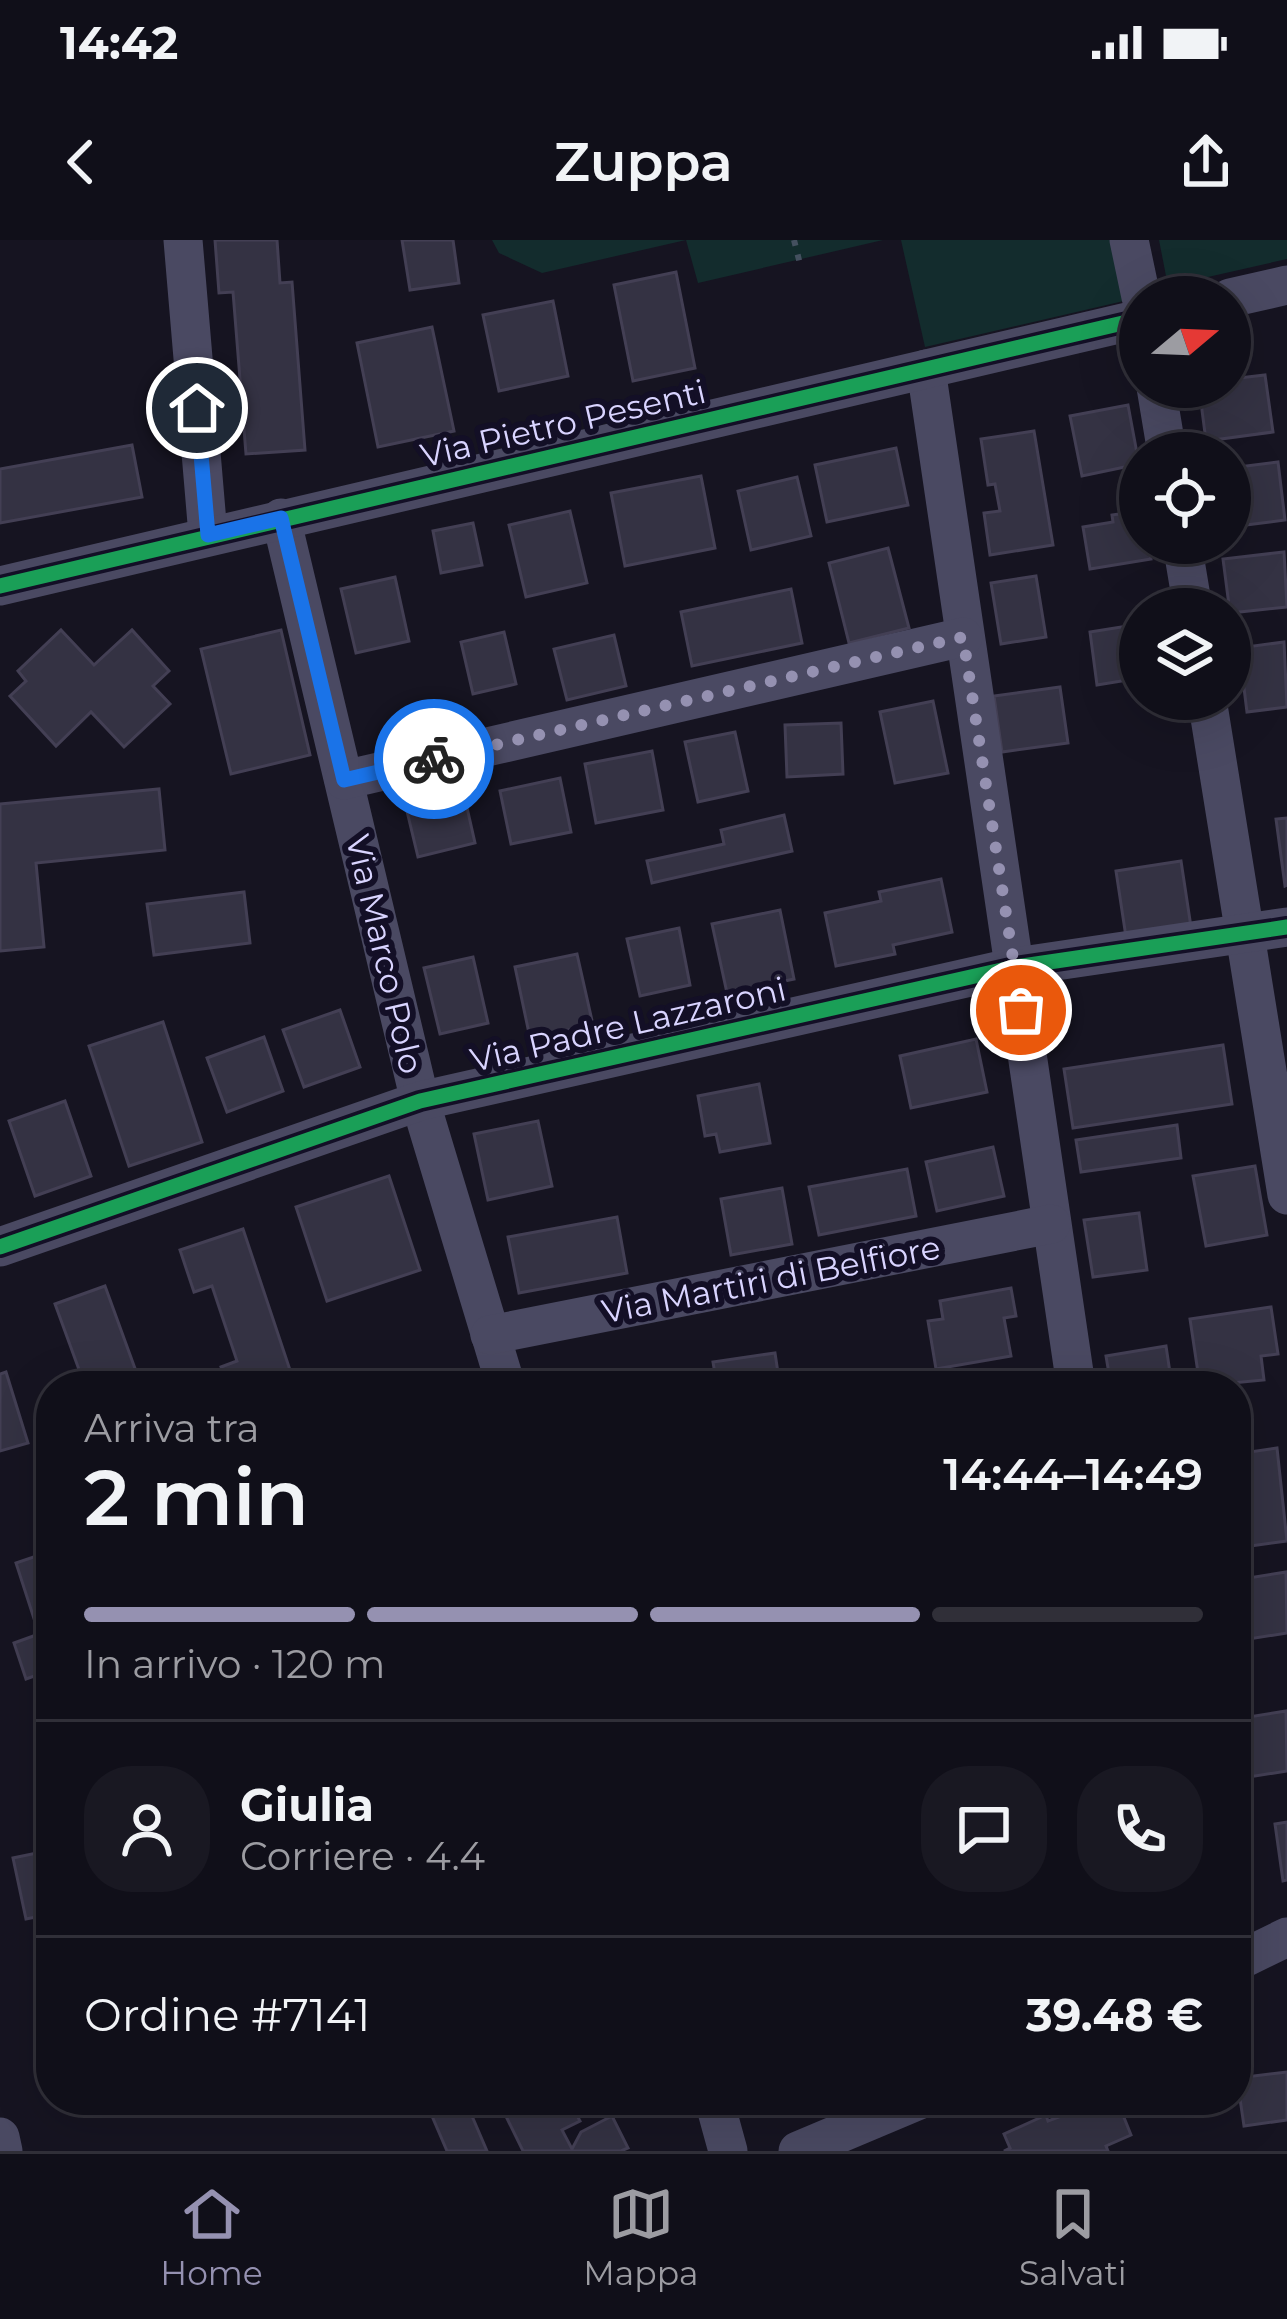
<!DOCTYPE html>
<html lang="it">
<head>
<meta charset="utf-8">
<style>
  :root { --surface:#100f19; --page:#191822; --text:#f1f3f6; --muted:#9c9ca2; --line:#302f38; --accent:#9591b1 }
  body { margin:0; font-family:Montserrat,sans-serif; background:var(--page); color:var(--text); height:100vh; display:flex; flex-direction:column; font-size:45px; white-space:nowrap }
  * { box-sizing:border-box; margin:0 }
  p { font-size:39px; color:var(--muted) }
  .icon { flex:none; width:66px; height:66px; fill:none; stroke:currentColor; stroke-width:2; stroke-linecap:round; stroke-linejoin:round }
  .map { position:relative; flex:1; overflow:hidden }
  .sheet { position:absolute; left:36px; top:1131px; width:1215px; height:744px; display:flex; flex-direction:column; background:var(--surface); border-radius:48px; box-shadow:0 12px 48px #0002,0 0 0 3px var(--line) }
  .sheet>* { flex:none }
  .needle { width:78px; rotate:71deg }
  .buttons { position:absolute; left:1119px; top:36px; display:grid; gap:24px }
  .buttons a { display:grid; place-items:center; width:132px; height:132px; border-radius:50%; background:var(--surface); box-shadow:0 12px 48px #0002,0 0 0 3px var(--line); font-size:60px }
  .pin { position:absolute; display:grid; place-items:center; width:102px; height:102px; color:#fff; margin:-51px; border:6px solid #fff; border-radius:50%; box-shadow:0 3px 12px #0007 }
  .courier { position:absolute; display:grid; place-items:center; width:120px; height:120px; margin:-60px; border:9px solid #1a73e8; border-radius:50%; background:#fff; color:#222; box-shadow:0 3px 15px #0007 }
  .summary em { font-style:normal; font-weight:600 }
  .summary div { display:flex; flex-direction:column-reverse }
  .summary { display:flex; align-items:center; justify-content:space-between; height:204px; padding:0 48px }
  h1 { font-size:78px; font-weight:600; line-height:90px }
  .bar { display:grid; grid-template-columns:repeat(4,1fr); gap:18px 12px; align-content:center; height:144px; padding:0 48px }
  .bar i { height:15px; border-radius:9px; background:var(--line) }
  .bar .on { background:var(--accent) }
  .bar p { grid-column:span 4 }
  .line { display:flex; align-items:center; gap:30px; padding:0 48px; border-top:3px solid var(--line) }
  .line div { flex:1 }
  .round { display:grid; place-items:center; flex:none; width:126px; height:126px; border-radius:48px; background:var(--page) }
  .status { display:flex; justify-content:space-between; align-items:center; height:84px; padding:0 60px; background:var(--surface); direction:ltr }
  .status svg { height:33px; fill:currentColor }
  header { display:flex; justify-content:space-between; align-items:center; height:156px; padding:0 48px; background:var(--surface); font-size:54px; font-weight:600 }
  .tabs { display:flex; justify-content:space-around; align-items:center; height:168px; border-top:3px solid var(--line); background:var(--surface); font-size:33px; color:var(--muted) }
  .tabs a { display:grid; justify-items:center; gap:6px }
  .tabs .on { color:var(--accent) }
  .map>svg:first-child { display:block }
  .green { fill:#132c2d }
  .building { fill:#343243; stroke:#433f54; stroke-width:3 }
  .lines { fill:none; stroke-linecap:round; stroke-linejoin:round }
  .path { stroke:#44505f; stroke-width:6; stroke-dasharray:6 9; stroke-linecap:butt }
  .minor { stroke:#4a4962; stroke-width:39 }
  .cycleway-casing { stroke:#130f26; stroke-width:22 }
  .cycleway { stroke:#1a9f57; stroke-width:15 }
  .done { stroke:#9591b1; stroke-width:12; stroke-dasharray:0 21.6 }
  .route { stroke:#1a73e8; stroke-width:15 }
  .labels { text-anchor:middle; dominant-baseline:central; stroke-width:12; stroke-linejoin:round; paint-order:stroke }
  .street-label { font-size:33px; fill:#d9d4ff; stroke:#130f26 }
</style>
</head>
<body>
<div class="status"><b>14:42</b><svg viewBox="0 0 49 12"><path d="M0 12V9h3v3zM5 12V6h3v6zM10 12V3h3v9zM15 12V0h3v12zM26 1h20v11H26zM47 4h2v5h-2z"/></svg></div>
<header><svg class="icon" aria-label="back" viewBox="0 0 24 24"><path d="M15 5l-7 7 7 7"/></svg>Zuppa<svg class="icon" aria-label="share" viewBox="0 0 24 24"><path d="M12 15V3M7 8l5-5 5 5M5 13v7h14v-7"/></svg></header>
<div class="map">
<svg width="1287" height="1911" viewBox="0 0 1287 1911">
  <rect width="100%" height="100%" fill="#161421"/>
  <g class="green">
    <polygon points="492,0 883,0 698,43 686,0 542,33 499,13"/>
    <polygon points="901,0 1114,0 1128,60 925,107"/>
    <polygon points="1159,0 1287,0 1287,19 1168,46"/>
  </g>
  <g class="building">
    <polygon points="215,0 277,0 280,43 292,42 305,210 246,214 233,52 219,53"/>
    <polygon points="402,0 453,0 459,43 410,50"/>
    <polygon points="676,32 695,128 633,141 614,45"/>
    <polygon points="553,61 568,136 499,151 483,75"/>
    <polygon points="432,87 454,191 378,207 357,103"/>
    <polygon points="1265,135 1273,192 1206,201 1199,147 1230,147 1230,139"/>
    <polygon points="1128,165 1139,224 1082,236 1070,176"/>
    <polygon points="1034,191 1053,305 990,315 984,273 1000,271 995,244 988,245 981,199"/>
    <polygon points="132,205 142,257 0,283 0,229"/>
    <polygon points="896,208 908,265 827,282 815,225"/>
    <polygon points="1278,222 1285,280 1230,287 1230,228"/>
    <polygon points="701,236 715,308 625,326 611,253"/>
    <polygon points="797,237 811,296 751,310 738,251"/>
    <polygon points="570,271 587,343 526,357 509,285"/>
    <polygon points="1140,271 1140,303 1148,303 1151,319 1090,329 1083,287 1113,282 1112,275"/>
    <polygon points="473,283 482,325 441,333 433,291"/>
    <polygon points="888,308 909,388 849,403 829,323"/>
    <polygon points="1284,312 1287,367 1230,373 1223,319"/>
    <polygon points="1036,336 1046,397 1001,404 991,343"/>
    <polygon points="395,337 409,401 356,413 341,349"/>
    <polygon points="791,349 802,403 692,426 681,372"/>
    <polygon points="1140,384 1140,438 1097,445 1090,392"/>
    <polygon points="61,390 94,425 132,390 169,431 153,446 170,464 124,507 91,472 56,506 10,456 26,441 18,431"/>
    <polygon points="281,390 310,515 231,534 201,409"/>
    <polygon points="504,392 516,444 473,454 461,402"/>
    <polygon points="614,395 626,446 567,460 554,409"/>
    <polygon points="1284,402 1287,467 1247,472 1239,408"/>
    <polygon points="1060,447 1068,503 1002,512 994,456"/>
    <polygon points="933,461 948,533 895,543 880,472"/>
    <polygon points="841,483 843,534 787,537 785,485"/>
    <polygon points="735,492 748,551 698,562 685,502"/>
    <polygon points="652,511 663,570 596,583 585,524"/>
    <polygon points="560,538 571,592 511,604 500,551"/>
    <polygon points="159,549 165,610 36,623 44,707 0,711 0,564"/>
    <polygon points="463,550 475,603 418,617 405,563"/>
    <polygon points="784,575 792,611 652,643 647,621 724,604 721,590"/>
    <polygon points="1287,578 1287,645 1285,646 1276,579"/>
    <polygon points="1181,621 1191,687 1126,697 1116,631"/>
    <polygon points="941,639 952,692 893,705 895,714 836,726 825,673 881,661 879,652"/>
    <polygon points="244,652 250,703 154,715 147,664"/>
    <polygon points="780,670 794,739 727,753 712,684"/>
    <polygon points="679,688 690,745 640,756 627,699"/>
    <polygon points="577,714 593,785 530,798 515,727"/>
    <polygon points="473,717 488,783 440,794 424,728"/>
    <polygon points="340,770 360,827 304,847 283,790"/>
    <polygon points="163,782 202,902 129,926 89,806"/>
    <polygon points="264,797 283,851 227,872 207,818"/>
    <polygon points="976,799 987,852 911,868 900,816"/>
    <polygon points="1223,805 1232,864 1073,888 1064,829"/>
    <polygon points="759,844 770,903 720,912 716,894 705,896 698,856"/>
    <polygon points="65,861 91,936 35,956 9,881"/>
    <polygon points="538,881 552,946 488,960 474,894"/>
    <polygon points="1177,885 1181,918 1081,932 1076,900"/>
    <polygon points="993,907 1004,956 937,971 926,922"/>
    <polygon points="1255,926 1267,995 1206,1006 1193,936"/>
    <polygon points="907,929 916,976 819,995 809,947"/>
    <polygon points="389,936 420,1030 327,1061 296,967"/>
    <polygon points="782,948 792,1004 731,1015 721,959"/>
    <polygon points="1139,973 1147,1030 1093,1037 1084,980"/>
    <polygon points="617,977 627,1033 519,1053 508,997"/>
    <polygon points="243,989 293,1139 272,1146 228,1146 221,1127 237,1121 212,1046 194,1052 180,1010"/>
    <polygon points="105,1046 141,1145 154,1140 156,1146 85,1146 55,1064"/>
    <polygon points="1011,1048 1016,1076 1004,1078 1011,1116 936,1129 928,1081 943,1079 940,1061"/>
    <polygon points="1271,1067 1278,1114 1261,1116 1264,1140 1200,1146 1190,1079"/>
    <polygon points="1166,1106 1172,1146 1111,1146 1106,1116"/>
    <polygon points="775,1113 780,1146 717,1146 713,1122"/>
    <polygon points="6,1132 28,1203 0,1211 0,1134"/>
    <polygon points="1277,1208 1287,1301 1236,1308 1236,1214"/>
    <polygon points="51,1311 51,1430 26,1439 14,1403 39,1394 16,1323"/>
    <polygon points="1286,1332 1287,1393 1242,1400 1236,1340"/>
    <polygon points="1286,1471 1287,1531 1236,1539 1236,1479"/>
    <polygon points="1287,1582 1287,1640 1283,1641 1275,1584"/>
    <polygon points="1236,1609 1244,1650 1236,1652"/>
    <polygon points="51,1610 51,1674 26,1679 13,1618"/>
    <polygon points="1287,1832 1287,1880 1244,1886 1237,1838"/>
    <polygon points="498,1860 542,1860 547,1869 569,1860 580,1881 562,1890 572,1909 581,1892 612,1876 628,1908 621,1911 523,1911"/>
    <polygon points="767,1860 801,1860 772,1872"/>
    <polygon points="1080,1860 1103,1860 1105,1865 1117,1860 1131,1895 1106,1906 1108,1911 1004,1911 1010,1908 1004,1894 1046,1875 1048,1881 1059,1877 1056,1870"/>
    <polygon points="466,1862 487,1911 447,1911 432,1876"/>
  </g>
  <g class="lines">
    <polyline class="path" points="794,0 801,28"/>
    <g class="minor">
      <polyline points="183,0 208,295"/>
      <polyline points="1129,0 1141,57"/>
      <polyline points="1230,58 1287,45"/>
      <polyline points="926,129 1076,1146"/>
      <polyline points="1156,147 1167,213"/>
      <polyline points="281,278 420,861 506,1146"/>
      <polyline points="1182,303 1193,369"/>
      <polyline points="0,346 1140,79"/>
      <polyline points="1207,459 1287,955"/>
      <polyline points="344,540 963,397"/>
      <polyline points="0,1007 420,861 1015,727 1287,687"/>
      <polyline points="490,1095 1051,984"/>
      <polyline points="1236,1722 1287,1697"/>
      <polyline points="714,1860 728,1911"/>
      <polyline points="0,1897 3,1911"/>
      <polyline points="798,1911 919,1860"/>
    </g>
    <g class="cycleway-casing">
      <g id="cycleway">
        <polyline points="0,346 1140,79"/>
        <polyline points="0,1007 420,861 1015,727 1287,687"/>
      </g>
    </g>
    <use href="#cycleway" class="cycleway"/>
  </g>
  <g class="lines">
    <polyline class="done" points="434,519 963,397 1021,770"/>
    <polyline class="route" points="197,168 208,295 281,278 344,540 434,519"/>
  </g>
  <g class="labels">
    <g class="street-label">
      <text transform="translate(563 183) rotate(-13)">Via Pietro Pesenti</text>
      <text transform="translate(385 714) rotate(77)">Via Marco Polo</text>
      <text transform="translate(628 784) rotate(-13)">Via Padre Lazzaroni</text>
      <text transform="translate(771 1039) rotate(-11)">Via Martiri di Belfiore</text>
    </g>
  </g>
</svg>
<div class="buttons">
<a><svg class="needle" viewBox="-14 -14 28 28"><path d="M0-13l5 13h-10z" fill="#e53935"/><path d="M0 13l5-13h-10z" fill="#9c9ca2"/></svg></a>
<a><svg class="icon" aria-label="locate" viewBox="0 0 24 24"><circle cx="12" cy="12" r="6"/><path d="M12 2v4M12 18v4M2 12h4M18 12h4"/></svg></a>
<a><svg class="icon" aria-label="layers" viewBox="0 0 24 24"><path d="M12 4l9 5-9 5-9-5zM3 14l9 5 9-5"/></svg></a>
</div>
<div class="pin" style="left:1021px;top:770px;background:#ea580c"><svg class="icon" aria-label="bag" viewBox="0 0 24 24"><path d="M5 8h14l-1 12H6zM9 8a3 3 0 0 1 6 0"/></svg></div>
<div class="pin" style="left:197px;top:168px;background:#1f2937"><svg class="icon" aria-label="home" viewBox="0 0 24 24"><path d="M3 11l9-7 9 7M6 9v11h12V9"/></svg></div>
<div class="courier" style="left:434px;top:519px"><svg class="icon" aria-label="bike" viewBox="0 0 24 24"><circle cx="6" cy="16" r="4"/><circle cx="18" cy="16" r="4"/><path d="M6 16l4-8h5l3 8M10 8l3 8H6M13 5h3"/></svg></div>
<section class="sheet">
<div class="summary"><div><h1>2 min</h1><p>Arriva tra</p></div><em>14:44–14:49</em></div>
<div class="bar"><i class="on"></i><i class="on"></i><i class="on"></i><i></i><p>In arrivo · 120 m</p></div>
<div class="line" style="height:216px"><a class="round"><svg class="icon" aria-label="person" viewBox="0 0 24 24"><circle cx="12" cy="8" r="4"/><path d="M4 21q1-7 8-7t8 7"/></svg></a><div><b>Giulia</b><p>Corriere · 4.4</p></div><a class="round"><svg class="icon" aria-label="chat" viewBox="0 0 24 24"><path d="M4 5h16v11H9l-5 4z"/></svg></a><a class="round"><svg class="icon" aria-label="phone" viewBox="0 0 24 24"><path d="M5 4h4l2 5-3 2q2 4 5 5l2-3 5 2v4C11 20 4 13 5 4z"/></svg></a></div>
<div class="line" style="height:156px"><div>Ordine #7141</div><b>39.48 €</b></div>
</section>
</div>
<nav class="tabs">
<a class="on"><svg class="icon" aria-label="home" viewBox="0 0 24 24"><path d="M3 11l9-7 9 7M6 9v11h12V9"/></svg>Home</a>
<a><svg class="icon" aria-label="map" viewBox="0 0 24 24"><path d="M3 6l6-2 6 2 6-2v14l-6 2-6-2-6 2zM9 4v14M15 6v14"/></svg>Mappa</a>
<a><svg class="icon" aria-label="saved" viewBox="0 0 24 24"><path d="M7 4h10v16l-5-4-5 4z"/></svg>Salvati</a>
</nav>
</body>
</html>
